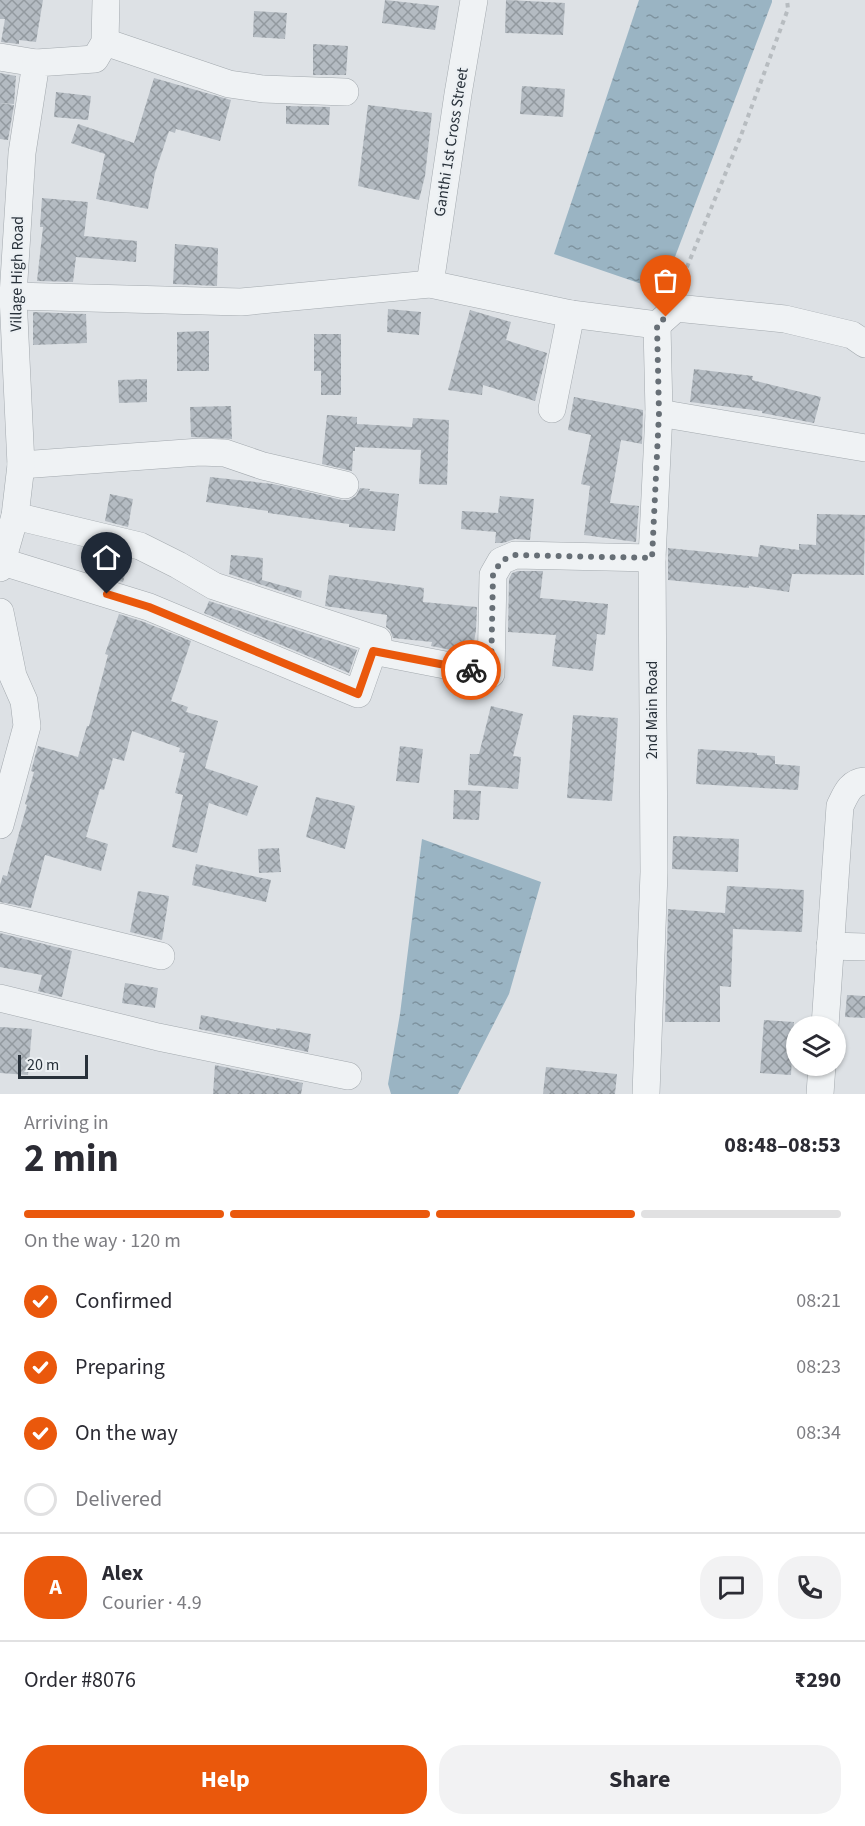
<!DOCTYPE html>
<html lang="en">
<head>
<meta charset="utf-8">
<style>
  :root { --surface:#fff; --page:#f2f2f3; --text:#2b2b33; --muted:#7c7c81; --line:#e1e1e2; --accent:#ea580c }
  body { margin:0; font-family:"Source Sans 3",sans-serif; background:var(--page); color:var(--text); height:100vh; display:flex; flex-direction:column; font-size:22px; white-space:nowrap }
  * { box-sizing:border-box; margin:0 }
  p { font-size:20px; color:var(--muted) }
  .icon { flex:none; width:33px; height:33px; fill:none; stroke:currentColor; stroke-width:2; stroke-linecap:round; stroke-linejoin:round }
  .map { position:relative; height:1094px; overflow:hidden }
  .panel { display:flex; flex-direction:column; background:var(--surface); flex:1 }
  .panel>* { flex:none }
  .tools { position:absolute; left:786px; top:1016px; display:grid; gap:12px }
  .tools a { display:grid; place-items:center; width:60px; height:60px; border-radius:50%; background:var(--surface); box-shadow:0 2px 4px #0004; font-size:30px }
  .scale { position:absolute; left:18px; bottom:15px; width:70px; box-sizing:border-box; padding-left:6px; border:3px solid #28313a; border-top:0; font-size:16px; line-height:21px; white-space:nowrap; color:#28313a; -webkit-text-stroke:4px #ecf0f3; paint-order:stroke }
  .pin { position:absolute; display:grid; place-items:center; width:51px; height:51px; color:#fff; margin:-62px -26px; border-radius:50% 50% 50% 0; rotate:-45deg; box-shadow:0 0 6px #0007 }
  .pin .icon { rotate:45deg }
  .courier { position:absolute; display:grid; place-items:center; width:60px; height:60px; margin:-30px; border:4px solid #ea580c; border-radius:50%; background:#fff; color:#222; box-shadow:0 2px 8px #0007 }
  .summary em { font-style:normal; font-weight:700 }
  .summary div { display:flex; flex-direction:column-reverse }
  .summary { display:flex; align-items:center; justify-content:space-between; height:102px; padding:0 24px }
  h1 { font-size:39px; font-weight:700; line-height:45px }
  .bar { display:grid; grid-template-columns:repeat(4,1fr); gap:9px 6px; align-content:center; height:72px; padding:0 24px }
  .bar i { height:8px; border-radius:4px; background:var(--line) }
  .bar .on { background:var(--accent) }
  .bar p { grid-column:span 4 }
  .line { display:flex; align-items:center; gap:15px; padding:0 24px; border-top:2px solid var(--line) }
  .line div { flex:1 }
  .round { display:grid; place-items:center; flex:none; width:63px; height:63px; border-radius:24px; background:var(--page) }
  ol { padding:0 24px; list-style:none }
  li { display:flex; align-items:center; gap:18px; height:66px }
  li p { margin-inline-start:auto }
  li .icon { padding:6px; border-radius:50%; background:var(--accent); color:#fff; stroke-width:4 }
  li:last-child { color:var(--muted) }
  li i { width:33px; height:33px; border:3px solid var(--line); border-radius:50% }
  .button { display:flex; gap:12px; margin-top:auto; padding:12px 24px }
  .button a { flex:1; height:69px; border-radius:24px; background:var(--accent); color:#fff; font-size:24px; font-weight:700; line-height:69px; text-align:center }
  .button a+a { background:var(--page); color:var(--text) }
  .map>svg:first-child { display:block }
  .water { fill:url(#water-ripples) }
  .building { fill:url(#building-cross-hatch) }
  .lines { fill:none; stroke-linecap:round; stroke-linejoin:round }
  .minor-casing { stroke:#a3a9ae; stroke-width:28 }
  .path { stroke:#b7bcc0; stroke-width:4; stroke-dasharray:4.5 4.5; stroke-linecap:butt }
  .minor { stroke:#eff2f4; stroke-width:27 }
  .done { stroke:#676f76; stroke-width:6; stroke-dasharray:0 10.8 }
  .route { stroke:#ea580c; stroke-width:8 }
  .labels { text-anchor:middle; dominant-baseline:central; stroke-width:4.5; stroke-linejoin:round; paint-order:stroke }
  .street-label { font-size:16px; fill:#28313a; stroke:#ecf0f3 }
</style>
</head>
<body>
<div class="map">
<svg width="865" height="1094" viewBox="0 0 865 1094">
  <defs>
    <pattern id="water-ripples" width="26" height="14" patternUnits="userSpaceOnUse" patternTransform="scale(1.5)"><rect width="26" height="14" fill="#9ab4c3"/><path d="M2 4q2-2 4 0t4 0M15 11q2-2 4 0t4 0" fill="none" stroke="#7e939f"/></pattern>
    <pattern id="building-cross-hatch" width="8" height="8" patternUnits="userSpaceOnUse" patternTransform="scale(1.5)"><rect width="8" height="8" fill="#b4bbc2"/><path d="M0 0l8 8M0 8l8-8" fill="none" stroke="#92999f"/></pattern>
  </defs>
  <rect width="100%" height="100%" fill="#dde1e5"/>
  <g class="water">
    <polygon points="639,0 772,0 772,2 662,291 554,254"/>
    <polygon points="422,839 541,882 509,994 458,1094 391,1094 388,1084 400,1014"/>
  </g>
  <g class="building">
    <polygon points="0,0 43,0 36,42 19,40 19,44 1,42 5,19 0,19"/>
    <polygon points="385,0 439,6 435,30 382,23"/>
    <polygon points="506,0 565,3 563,35 505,33"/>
    <polygon points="254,11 287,13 285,39 253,37"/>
    <polygon points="313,44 348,46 346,75 313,75"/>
    <polygon points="0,73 16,76 14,104 0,103"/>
    <polygon points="154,78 231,100 220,141 176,129 175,133 169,131 155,173 148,209 96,199 105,154 71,143 78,124 134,143"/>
    <polygon points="522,86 565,89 563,117 520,114"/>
    <polygon points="56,92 91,96 88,120 54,117"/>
    <polygon points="0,103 14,105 8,140 0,139"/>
    <polygon points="368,105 432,113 425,176 419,200 358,186"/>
    <polygon points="286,106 330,107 329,125 286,124"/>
    <polygon points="42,198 88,202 84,236 137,241 136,262 76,257 73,282 37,281 43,227 40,227"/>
    <polygon points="175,244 218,248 217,286 173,284"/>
    <polygon points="388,309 421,312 419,335 387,332"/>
    <polygon points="470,310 511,322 506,340 547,353 535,401 483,385 482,395 448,390"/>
    <polygon points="33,312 86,314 87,343 33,345"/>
    <polygon points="209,331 209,371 177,371 177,332"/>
    <polygon points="314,334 341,334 341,395 321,395 321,371 314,371"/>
    <polygon points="694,369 753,376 752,380 821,397 814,423 762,413 762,411 690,402"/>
    <polygon points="147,379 147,402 119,403 118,380"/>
    <polygon points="574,397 643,410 642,444 621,440 610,503 639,506 636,542 584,535 590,486 581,484 591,435 568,430"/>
    <polygon points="231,406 232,439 191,437 190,407"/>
    <polygon points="327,415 357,417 357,424 412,427 413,418 449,420 447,485 419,484 421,450 355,447 355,451 353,451 352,471 322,464"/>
    <polygon points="210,477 273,484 342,500 349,500 356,496 360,488 370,489 369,491 399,494 395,531 349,527 349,524 268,513 268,511 206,502"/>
    <polygon points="110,494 133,499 128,527 105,521"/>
    <polygon points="500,496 534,499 530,540 515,539 503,543 495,543 496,532 461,529 462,511 498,513"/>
    <polygon points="817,514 865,515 864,575 792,574 789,592 749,586 749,588 668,580 668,548 758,557 760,545 799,550 799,544 816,545"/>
    <polygon points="108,555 129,560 123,582 103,576"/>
    <polygon points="231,555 263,558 262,580 302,591 301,598 229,574"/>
    <polygon points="518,571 543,571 540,598 608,604 605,635 597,634 593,671 552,666 556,635 508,632 509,579 512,573"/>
    <polygon points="329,575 424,588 423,602 477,607 476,630 472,654 431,646 432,642 393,638 390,630 386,627 387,615 325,606"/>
    <polygon points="209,601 357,650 349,673 204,613"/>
    <polygon points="119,614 144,622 191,641 171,701 188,707 186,712 218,721 205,768 258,786 247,816 209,803 197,853 172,847 183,795 175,793 185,753 179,752 180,748 132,731 124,761 113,758 104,790 100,789 86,837 108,844 101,871 45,855 31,908 0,902 0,885 3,875 7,876 27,805 25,804 34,772 31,771 38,746 78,757 87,726 89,726 108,655 105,654"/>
    <polygon points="460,684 481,688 480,699 459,695"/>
    <polygon points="491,706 523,714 513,756 521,757 518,789 468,785 470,754 479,754"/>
    <polygon points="573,715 618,718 612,801 567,798"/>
    <polygon points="400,746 423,749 419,783 396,781"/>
    <polygon points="698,749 757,753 757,755 775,756 775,764 800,766 798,790 696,784"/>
    <polygon points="454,790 481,791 479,820 453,819"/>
    <polygon points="316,797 355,806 345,849 306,837"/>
    <polygon points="673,836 739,839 738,872 672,869"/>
    <polygon points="279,848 281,872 259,873 258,849"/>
    <polygon points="196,864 271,880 266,902 192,885"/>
    <polygon points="727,886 804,890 802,932 733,929 731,987 720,986 720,1022 665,1022 668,909 725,913"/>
    <polygon points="138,891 169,896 162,940 130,932"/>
    <polygon points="0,933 72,951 62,997 38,991 42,975 0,967"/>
    <polygon points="125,983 158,988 155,1008 122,1003"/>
    <polygon points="847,995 865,996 865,1018 845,1017"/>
    <polygon points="201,1015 276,1030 276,1028 311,1034 308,1052 199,1029"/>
    <polygon points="764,1020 794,1022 791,1075 760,1073"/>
    <polygon points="0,1027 32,1029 28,1075 0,1073"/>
    <polygon points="215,1065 303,1083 301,1094 213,1094"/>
    <polygon points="546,1067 617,1074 615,1094 543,1094"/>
  </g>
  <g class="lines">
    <g class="minor-casing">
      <g id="minor">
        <polyline points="105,42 229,84 263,89 345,92"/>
        <polyline points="0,57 36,63"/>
        <polyline points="430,284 458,94 474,0"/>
        <polyline points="13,296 241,302 430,284 571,314 657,325 676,308 785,319 852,335 865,344"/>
        <polyline points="552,409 571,314"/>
        <polyline points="659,413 865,448"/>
        <polyline points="21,465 200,452 225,453 263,466 345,485"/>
        <polyline points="15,516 140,546 178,565 214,586 378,640"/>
        <polyline points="3,562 149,607 358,694 373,651 491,674 493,575 501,561 515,555 652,558"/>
        <polyline points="0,568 15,516 21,465 13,296 22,153 36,63 95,59 105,42 106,0"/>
        <polyline points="0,612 13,676 24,701 27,726 0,825"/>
        <polyline points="0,917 161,956"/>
        <polyline points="830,946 865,947"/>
        <polyline points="0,998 158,1037 348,1076"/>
        <path d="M825,1026L840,806C846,794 850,782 865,781"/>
        <polyline points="646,1094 654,872 652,558 659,413 657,325"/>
        <polyline points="820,1094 822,1065"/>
      </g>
    </g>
    <polyline class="path" points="680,284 740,138 788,9 787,0"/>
    <use href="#minor" class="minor"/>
  </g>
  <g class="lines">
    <polyline class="done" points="471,670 491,674 493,575 501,561 515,555 652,558 659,413 657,325 666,317"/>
    <polyline class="route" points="107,594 149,607 358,694 373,651 471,670"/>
  </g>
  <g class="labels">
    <g class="street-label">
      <text transform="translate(451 142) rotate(-81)">Ganthi 1st Cross Street</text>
      <text transform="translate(17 274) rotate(-89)">Village High Road</text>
      <text transform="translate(652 710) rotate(-90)">2nd Main Road</text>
    </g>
  </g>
</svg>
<div class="tools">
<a><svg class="icon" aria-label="layers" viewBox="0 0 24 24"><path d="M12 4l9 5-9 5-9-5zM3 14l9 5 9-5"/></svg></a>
</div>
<div class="scale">20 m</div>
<div class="pin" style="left:666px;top:317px;background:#ea580c"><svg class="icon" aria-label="bag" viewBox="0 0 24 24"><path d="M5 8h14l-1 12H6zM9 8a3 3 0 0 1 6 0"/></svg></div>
<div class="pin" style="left:107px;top:594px;background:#1f2937"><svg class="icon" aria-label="home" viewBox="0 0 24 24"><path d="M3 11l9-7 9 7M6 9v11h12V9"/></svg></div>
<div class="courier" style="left:471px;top:670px"><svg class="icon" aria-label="bike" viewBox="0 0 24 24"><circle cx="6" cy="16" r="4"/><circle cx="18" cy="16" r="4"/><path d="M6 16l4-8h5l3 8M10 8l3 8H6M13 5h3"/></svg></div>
</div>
<section class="panel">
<div class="summary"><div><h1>2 min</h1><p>Arriving in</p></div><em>08:48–08:53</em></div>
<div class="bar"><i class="on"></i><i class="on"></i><i class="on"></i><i></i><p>On the way · 120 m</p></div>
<ol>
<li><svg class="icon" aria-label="check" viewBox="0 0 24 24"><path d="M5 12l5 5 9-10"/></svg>Confirmed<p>08:21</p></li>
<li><svg class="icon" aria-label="check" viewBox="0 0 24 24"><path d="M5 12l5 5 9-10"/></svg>Preparing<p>08:23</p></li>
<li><svg class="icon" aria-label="check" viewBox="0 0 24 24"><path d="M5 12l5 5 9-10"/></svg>On the way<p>08:34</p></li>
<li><i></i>Delivered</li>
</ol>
<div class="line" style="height:108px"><b class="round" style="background:var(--accent);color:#fff">A</b><div><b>Alex</b><p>Courier · 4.9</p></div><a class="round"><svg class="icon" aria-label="chat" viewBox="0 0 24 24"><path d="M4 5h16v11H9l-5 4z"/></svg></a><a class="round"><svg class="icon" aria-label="phone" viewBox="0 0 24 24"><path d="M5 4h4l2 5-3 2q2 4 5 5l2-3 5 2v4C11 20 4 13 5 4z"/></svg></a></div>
<div class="line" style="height:78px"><div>Order #8076</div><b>₹290</b></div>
<div class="button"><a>Help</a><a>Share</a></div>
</section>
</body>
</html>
